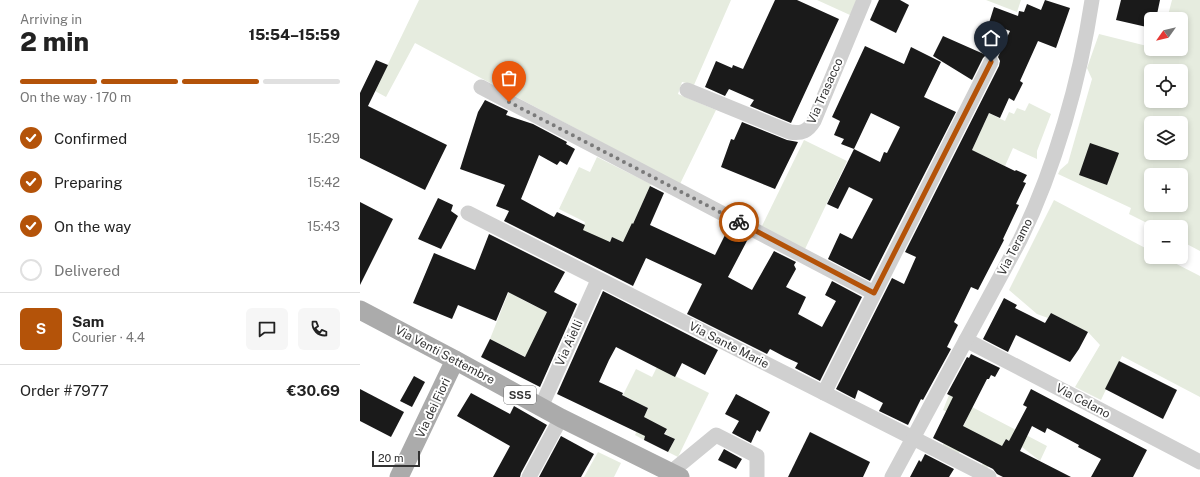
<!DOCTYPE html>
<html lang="en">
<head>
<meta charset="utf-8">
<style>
  :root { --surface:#fff; --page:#f6f6f6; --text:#222; --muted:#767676; --line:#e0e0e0; --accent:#b45309 }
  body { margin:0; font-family:"Public Sans",sans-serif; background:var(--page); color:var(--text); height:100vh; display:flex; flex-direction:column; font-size:15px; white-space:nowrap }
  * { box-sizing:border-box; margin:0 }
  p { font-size:13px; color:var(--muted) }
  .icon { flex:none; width:22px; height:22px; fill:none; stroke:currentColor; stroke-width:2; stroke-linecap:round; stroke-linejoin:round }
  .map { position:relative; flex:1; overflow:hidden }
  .side { display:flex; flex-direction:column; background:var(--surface); width:360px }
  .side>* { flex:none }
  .needle { width:26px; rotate:236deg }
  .buttons { position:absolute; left:784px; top:12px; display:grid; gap:8px }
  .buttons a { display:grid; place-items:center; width:44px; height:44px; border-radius:6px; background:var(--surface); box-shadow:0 2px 6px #0003; font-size:20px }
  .scale { position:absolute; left:12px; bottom:10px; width:48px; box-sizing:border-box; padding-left:4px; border:2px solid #333; border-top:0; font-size:11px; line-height:14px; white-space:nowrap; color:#333; -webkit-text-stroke:3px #fff; paint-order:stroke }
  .pin { position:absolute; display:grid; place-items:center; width:34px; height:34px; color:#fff; margin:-41px -17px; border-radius:50% 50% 50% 0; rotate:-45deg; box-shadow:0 0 4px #0007 }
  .pin .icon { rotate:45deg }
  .courier { position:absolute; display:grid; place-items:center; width:40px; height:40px; margin:-20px; border:3px solid #b45309; border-radius:50%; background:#fff; color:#222; box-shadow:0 1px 5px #0007 }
  .head em { font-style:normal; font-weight:800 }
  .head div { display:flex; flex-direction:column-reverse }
  .head { display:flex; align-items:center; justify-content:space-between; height:68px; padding:0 20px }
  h1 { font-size:26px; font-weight:800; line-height:30px }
  .bar { display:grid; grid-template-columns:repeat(4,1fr); gap:6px 4px; align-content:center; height:48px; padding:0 20px }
  .bar i { height:5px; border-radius:3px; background:var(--line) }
  .bar .current { background:var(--accent) }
  .bar p { grid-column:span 4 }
  .line { display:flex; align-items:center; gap:10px; padding:0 20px; border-top:1px solid var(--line) }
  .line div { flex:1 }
  .round { display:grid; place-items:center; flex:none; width:42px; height:42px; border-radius:6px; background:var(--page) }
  ol { padding:0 20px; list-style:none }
  li { display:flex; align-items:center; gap:12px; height:44px }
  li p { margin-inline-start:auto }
  li .icon { padding:4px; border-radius:50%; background:var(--accent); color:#fff; stroke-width:4 }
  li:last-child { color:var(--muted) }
  li i { width:22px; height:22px; border:2px solid var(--line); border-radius:50% }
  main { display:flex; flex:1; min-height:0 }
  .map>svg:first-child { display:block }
  .green { fill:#e6ecdf; fill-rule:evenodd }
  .building { fill:#1a1a1a; fill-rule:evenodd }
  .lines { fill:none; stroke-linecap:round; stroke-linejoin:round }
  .minor { stroke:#d0d0d0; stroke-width:15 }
  .major { stroke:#ababab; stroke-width:19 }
  .done { stroke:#7a7a7a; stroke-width:4; stroke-dasharray:0 7.2 }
  .route { stroke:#b45309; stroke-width:5 }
  .labels { text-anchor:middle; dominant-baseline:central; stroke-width:4; stroke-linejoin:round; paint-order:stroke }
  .shield { fill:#fff; stroke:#707070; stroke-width:1 }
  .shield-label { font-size:11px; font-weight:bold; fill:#333 }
  .street-label { font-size:12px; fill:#333; stroke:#fff }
</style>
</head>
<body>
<main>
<section class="side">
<div class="head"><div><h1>2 min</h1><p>Arriving in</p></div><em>15:54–15:59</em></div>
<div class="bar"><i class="current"></i><i class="current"></i><i class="current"></i><i></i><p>On the way · 170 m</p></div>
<ol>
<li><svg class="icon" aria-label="check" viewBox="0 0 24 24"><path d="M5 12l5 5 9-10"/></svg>Confirmed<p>15:29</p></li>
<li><svg class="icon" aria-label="check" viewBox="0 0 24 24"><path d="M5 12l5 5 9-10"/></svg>Preparing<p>15:42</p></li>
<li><svg class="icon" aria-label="check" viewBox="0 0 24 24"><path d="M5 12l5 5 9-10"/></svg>On the way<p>15:43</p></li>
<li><i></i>Delivered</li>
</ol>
<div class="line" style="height:72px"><b class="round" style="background:var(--accent);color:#fff">S</b><div><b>Sam</b><p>Courier · 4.4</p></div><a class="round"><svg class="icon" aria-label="chat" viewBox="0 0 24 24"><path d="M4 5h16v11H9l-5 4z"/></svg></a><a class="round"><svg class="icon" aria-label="phone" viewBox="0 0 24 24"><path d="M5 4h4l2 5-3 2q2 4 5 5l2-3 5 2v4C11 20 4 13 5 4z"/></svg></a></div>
<div class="line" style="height:52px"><div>Order #7977</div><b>€30.69</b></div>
</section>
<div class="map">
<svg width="840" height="477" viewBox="0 0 840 477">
  <rect width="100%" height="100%" fill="#fff"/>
  <g class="green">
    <polygon points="59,0 371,0 334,85 322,82 318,94 356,110 320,184 55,43 26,97 15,91"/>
    <polygon points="457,0 497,0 490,15"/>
    <polygon points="626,0 661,0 657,12"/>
    <path d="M812,0H840V251L821,241V227H795L769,214L771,208L698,174L700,170L708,163L732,79L727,68L739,34L791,47V49H821V19H807ZM791,71H821V101H791ZM791,123H821V153H791ZM791,175H821V205H791Z"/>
    <polygon points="669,103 691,114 677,151 677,159 653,148 645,166 612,150 629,113 645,121 649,112 654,114 657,108 665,111"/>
    <polygon points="444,140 487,161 445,249 401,228"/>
    <polygon points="237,157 291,184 275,220 263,242 252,237 243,255 230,234 223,230 225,222 199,209 219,167 230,172"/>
    <polygon points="694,200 791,251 791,257 803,257 840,276 840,397 762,356 741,400 715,387 740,345 728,332 691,313 688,318 677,314 649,290"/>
    <polygon points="149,291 161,299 195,316 180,327 166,357 130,339"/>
    <polygon points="297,367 349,393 318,457 308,452 315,439 305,434 307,429 293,422 284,440 275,435 288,408 263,395 276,369 292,377"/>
    <polygon points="589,395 687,446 680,461 662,447 646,439 639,453 635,452 627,469 621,467 634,442 620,435 605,441 598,455 582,447 588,434 597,439 606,421 583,410"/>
    <polygon points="238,452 261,463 254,477 224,477"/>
  </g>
  <g class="building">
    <polygon points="415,0 437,0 479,19 431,123 390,106 394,100 369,89 365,96 345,87 356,61 372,68 373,65 383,69"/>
    <polygon points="519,0 540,0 549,5 536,33 510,20"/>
    <polygon points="685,0 710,8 696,48 678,41 660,81 663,83 654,101 649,98 640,118 629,113 612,150 655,171 656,170 667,175 663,182 666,183 656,204 659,205 643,239 644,240 618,290 611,287 594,322 598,325 587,347 591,349 563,400 561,399 548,425 519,411 523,403 498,390 495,399 476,389 532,278 544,284 556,257 545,252 639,66 640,61 638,57 650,31 629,23 634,7 658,16 659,11 664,12 667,4 681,10"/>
    <polygon points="761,0 800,0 796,19 791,19 791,28 756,20"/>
    <polygon points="583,36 626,55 623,58 612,80 573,56"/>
    <path d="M505,46L544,64L551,47L581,62L564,97L596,112L510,281L468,259L480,233L492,239L513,199L489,187L478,209L467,204L494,149L481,144L484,139L474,135L480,121L472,117ZM511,113L540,127L527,153L524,152L520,162L494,149Z"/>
    <polygon points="16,60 28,65 8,106 87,145 65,190 0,158 0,93"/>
    <polygon points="125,100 148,111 146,115 173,124 207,142 206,144 215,149 207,165 200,161 197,165 179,155 161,199 194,217 197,212 225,225 223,230 250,242 252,237 263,242 272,223 273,224 290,186 304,193 290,225 355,255 369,227 389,237 368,277 392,290 414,251 436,262 434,265 436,269 426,287 446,297 438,314 462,327 476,301 465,295 472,281 502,297 460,381 435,368 438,363 425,357 410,349 407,354 327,314 342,284 286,258 273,286 144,221 149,211 136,206 145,185 100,169 118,112"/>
    <polygon points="382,122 427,140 438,142 415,189 361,167 371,139 374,140"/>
    <polygon points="730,143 759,153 747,185 719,175"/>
    <polygon points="78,198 93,205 91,211 98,216 81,249 58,239"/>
    <polygon points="0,202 33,219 0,285"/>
    <polygon points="129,234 205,272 194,292 217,304 180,387 121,357 130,339 165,357 187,312 148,292 136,321 98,305 92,319 53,303 74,253 115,270"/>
    <polygon points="243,291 358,350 345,375 322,363 315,377 256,347 249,360 239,382 263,393 262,395 288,408 284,417 307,429 304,434 315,439 308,452 284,440 285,436 197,394"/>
    <polygon points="644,298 657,305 655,308 685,323 691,313 728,332 719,349 710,362 656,335 648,352 623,339"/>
    <polygon points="611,354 640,368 635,377 631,375 629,379 627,379 603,426 642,446 646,439 649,441 667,407 663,405 671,389 787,450 773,477 731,477 741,459 718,447 719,445 687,428 685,433 672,426 660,451 711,477 643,477 637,474 633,469 573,438 593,397 587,394 607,357 609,358"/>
    <polygon points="759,361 817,390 803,419 745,389"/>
    <polygon points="54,376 65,382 52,407 40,401"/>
    <polygon points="0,389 44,412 31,437 0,421"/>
    <polygon points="111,393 150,414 154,406 187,425 161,473 160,477 133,477 150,446 97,416"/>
    <polygon points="376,394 410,412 400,432 397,430 391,443 372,433 379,421 365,414"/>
    <polygon points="450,432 510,462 503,477 428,477"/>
    <polygon points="201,436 234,454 221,477 179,477"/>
    <polygon points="364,449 382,459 376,469 358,460"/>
    <polygon points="565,454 594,469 589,477 550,477 559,460 561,462"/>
  </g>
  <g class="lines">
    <g class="minor">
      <polyline points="121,87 514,293"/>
      <path d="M327,90L430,132C442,134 448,131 454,121L504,0"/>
      <polyline points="108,213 553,438 629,477"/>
      <polyline points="606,340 840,462"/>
      <polyline points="464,393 631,62"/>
      <polyline points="181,407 238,280"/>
      <polyline points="311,472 356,435 397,456 397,477"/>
      <polyline points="169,477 201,418"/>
      <path d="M532,477L660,240C695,168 720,80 732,0"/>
    </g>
    <g class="major">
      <polyline points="0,310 95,360 201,418 320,477"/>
      <polyline points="39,477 95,360"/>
    </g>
  </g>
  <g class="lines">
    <polyline class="done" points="149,102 379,222"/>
    <polyline class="route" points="379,222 514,293 631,62"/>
  </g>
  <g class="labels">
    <rect class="shield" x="144" y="386" width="32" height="18" rx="3"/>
    <g class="shield-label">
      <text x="160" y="395">SS5</text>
    </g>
    <g class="street-label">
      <text transform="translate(465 91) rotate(-66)">Via Trasacco</text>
      <text transform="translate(655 247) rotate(-63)">Via Teramo</text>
      <text transform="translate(209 343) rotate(-66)">Via Aielli</text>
      <text transform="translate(369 345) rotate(27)">Via Sante Marie</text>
      <text transform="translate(85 355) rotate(28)">Via Venti Settembre</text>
      <text transform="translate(723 401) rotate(28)">Via Celano</text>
      <text transform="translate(73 408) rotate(-65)">Via dei Fiori</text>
    </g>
  </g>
</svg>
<div class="buttons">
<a><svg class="needle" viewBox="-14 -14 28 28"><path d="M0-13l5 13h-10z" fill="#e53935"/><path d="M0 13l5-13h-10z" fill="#767676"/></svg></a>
<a><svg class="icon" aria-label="locate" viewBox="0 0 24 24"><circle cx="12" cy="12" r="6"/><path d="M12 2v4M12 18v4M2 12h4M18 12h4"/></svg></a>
<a><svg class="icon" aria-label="layers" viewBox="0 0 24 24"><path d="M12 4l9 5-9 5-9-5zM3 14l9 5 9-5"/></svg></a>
<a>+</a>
<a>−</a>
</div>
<div class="scale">20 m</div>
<div class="pin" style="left:149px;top:102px;background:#ea580c"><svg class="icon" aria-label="bag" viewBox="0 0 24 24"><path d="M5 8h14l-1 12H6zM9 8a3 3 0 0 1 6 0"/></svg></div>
<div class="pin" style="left:631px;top:62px;background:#1f2937"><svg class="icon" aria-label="home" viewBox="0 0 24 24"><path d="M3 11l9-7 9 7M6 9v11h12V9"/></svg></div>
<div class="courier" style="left:379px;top:222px"><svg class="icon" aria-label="bike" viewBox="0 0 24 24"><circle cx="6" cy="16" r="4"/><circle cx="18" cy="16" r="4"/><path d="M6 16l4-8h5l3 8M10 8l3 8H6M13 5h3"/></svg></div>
</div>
</main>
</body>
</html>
